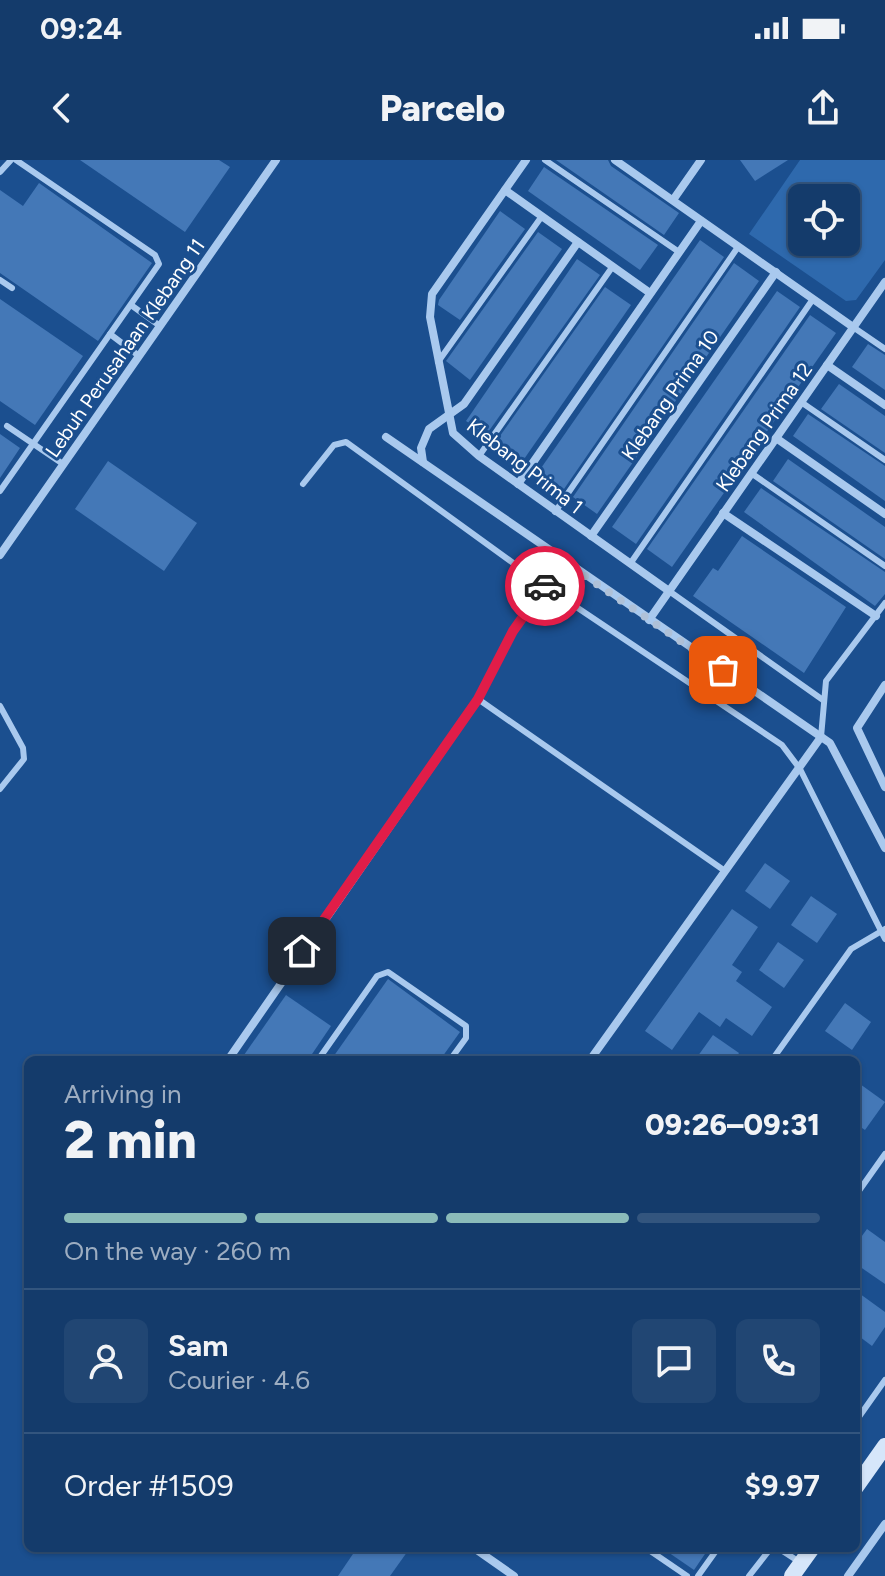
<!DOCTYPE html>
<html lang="en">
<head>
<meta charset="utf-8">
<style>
  :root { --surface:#143b6b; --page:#214673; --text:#f1f3f6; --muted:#9dadc1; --line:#33557e; --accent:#8bbbb9 }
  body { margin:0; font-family:Figtree,sans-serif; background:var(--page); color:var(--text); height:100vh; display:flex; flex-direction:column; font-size:30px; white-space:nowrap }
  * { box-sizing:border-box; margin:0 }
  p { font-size:26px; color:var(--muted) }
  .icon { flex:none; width:44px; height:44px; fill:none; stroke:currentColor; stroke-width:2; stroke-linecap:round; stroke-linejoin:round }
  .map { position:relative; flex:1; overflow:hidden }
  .details { position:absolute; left:24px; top:896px; width:836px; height:496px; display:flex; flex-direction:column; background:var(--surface); border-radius:12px; box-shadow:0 2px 6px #0004,0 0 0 2px var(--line) }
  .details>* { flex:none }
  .fabs { position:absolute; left:788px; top:24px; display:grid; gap:16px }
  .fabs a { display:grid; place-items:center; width:72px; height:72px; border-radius:12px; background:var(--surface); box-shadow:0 2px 6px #0004,0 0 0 2px var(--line); font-size:40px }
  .pin { position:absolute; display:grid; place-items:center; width:68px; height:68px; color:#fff; margin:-34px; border-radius:16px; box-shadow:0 4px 12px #0006 }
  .courier { position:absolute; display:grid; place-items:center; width:80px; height:80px; margin:-40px; border:6px solid #e11d48; border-radius:50%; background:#fff; color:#222; box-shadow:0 2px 10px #0007 }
  .headline em { font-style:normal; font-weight:800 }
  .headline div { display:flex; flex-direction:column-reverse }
  .headline { display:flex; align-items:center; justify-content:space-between; height:136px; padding:0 40px }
  h1 { font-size:52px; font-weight:800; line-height:60px }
  .bar { display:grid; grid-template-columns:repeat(4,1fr); gap:12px 8px; align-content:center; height:96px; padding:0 40px }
  .bar i { height:10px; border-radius:6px; background:var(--line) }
  .bar .current { background:var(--accent) }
  .bar p { grid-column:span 4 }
  .line { display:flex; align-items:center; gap:20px; padding:0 40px; border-top:2px solid var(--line) }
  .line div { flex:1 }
  .round { display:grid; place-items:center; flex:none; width:84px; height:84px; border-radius:12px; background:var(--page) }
  .status { display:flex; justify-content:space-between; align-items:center; height:56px; padding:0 40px; background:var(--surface); direction:ltr }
  .status svg { height:22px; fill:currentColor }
  header { display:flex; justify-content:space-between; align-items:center; height:104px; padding:0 40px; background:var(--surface); font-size:36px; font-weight:800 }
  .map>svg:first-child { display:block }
  .green { fill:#2e69ad; fill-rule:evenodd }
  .building { fill:#4478b7 }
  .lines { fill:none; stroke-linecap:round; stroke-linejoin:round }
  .lane { stroke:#a9c9ee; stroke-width:6 }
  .street { stroke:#a9c9ee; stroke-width:8 }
  .secondary { stroke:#d6e6fa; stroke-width:16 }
  .done { stroke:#afc1d8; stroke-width:8; stroke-dasharray:0 14.4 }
  .route { stroke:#e11d48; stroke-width:10 }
  .labels { text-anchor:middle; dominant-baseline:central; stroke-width:6; stroke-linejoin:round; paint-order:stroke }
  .street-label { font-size:20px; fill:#fff; stroke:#1b4f8f }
</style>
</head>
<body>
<div class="status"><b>09:24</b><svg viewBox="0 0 49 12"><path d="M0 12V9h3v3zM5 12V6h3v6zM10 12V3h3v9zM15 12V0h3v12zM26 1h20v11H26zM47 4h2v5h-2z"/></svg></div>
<header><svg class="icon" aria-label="back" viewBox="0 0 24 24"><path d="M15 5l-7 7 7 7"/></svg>Parcelo<svg class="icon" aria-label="share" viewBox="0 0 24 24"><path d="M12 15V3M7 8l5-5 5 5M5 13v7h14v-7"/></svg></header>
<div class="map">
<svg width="885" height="1416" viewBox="0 0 885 1416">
  <rect width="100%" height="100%" fill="#1b4f8f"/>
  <path class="green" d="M800,0H885V100L856,140L846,141L749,74ZM802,38H846V82H802Z"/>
  <g class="building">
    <polygon points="80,0 219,0 230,7 185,72"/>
    <polygon points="556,0 608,0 611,6 679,53 664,75"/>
    <polygon points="740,0 788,0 755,21"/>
    <polygon points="544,7 658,85 640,110 528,31"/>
    <polygon points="39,23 152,103 98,181 0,113 0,30 23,46"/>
    <polygon points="500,51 525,69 460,160 438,145 439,140"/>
    <polygon points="538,72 562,89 470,220 446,201"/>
    <polygon points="700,80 724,97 564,329 539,311"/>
    <polygon points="577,99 600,115 486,275 466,261"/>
    <polygon points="734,103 759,121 597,354 573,337"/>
    <polygon points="605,127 631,145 522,302 495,283"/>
    <polygon points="777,131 800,147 636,384 612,367"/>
    <polygon points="0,139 83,196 35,265 0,241"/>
    <polygon points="810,155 836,173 672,407 647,389"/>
    <polygon points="868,184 885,195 885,230 852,207"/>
    <polygon points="839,224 885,256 885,293 821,249"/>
    <polygon points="808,254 885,306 885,341 793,276"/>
    <polygon points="0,274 20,288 0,318"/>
    <polygon points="788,299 885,367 885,399 773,321"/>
    <polygon points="108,301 197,363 164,411 75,349"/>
    <polygon points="761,328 885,412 885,434 875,446 744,352"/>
    <polygon points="742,376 846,447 804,513 693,436 713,408 718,411"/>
    <polygon points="765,703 790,721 770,749 745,731"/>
    <polygon points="811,736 837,754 817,783 791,765"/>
    <polygon points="732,749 758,767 732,805 742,812 736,821 772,847 752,876 726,858 720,867 699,852 672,890 645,871"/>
    <polygon points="778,782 804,800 784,828 759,810"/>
    <polygon points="388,819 460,872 440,900 331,900"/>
    <polygon points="286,835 331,866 308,900 252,900 244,895"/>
    <polygon points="845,843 871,862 852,890 825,871"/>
    <polygon points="713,875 739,893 734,900 695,900"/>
    <polygon points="860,924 885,942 865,970 856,964 856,929"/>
    <polygon points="867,1069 885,1082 885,1124 856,1104 856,1084"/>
    <polygon points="856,1131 885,1152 885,1167 872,1186 856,1174"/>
    <polygon points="357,1388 410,1388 390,1416 338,1416"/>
    <polygon points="662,1388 709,1388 694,1410"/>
  </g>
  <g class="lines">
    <g class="lane">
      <polyline points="545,0 679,92"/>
      <polyline points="0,12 11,0"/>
      <polyline points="0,120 12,128"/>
      <polyline points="131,145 160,166"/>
      <polyline points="853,167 885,189"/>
      <polyline points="110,174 139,196"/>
      <polyline points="438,202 542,56"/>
      <polyline points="801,242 885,300"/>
      <polyline points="7,266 63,304"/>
      <polyline points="479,296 613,106"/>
      <polyline points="751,313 885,406"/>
      <polyline points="303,324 334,285 346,282 545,426 782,585 800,609 885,779"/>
      <polyline points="0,331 159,104 155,95 16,0"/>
      <polyline points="555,352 738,87"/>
      <polyline points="630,404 813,139"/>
      <polyline points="669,431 823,540"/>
      <polyline points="478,539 725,711"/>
      <polyline points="0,546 23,588 24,599 0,629"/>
      <polyline points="821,577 826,521 885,443"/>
      <polyline points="318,900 377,816 388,812 466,866 466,878 450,900"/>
      <polyline points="772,900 851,789 885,769"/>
      <polyline points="856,1035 885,994"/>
      <polyline points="856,1261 885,1220"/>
      <polyline points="646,1388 687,1416"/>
      <polyline points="778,1388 798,1401"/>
      <polyline points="698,1416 718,1388"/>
      <polyline points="749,1416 771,1388"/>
    </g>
    <g class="street">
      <polyline points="526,0 432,134 430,157 453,273 479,296 669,431"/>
      <polyline points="615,0 853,167"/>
      <polyline points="505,30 650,133"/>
      <polyline points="673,40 701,0"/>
      <polyline points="827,205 885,245"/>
      <polyline points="386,277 830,583 885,688"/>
      <polyline points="776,278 885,354"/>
      <polyline points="423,302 421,288 429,269 464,244 578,82"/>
      <polyline points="518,324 701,61"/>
      <polyline points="723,353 876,456"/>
      <polyline points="591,376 776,112"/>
      <polyline points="0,395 276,0"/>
      <polyline points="649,460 885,122"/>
      <polyline points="885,525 857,568 885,627"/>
      <polyline points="228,900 478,539 513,471 563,401"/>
      <polyline points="590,900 821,577"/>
      <polyline points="474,1388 514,1416"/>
      <polyline points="848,1416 885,1364"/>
    </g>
    <g class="secondary">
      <polyline points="856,1327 885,1286"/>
      <polyline points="792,1416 812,1388"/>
    </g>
  </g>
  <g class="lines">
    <polyline class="done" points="545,426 563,401 723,510"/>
    <polyline class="route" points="302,791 478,539 513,471 545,426"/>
  </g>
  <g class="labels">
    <g class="street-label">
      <text transform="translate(125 188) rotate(-55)">Lebuh Perusahaan Klebang 11</text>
      <text transform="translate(670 235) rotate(-55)">Klebang Prima 10</text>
      <text transform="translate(764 267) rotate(-55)">Klebang Prima 12</text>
      <text transform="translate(525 306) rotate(38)">Klebang Prima 1</text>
    </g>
  </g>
</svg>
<div class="fabs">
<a><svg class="icon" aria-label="locate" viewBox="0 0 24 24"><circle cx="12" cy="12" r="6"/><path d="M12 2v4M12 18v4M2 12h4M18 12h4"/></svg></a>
</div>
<div class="pin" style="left:723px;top:510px;background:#ea580c"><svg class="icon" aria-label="bag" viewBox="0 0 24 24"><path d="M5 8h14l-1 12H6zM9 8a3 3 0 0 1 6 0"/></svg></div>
<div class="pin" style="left:302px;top:791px;background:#1f2937"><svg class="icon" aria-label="home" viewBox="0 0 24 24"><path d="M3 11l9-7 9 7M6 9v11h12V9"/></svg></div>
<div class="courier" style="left:545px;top:426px"><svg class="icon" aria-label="car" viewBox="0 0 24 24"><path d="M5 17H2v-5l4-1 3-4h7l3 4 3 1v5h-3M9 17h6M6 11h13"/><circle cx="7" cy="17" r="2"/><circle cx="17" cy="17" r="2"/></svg></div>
<section class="details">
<div class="headline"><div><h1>2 min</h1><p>Arriving in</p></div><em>09:26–09:31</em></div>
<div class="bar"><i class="current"></i><i class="current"></i><i class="current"></i><i></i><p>On the way · 260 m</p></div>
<div class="line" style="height:144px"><a class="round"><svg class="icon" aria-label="person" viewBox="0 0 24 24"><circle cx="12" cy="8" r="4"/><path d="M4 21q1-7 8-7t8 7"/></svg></a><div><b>Sam</b><p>Courier · 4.6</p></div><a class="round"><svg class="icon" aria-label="chat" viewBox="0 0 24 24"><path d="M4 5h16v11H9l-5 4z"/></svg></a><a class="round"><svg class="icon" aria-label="phone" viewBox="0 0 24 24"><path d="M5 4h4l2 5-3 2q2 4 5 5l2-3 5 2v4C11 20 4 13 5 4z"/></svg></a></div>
<div class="line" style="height:104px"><div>Order #1509</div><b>$9.97</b></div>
</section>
</div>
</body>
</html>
